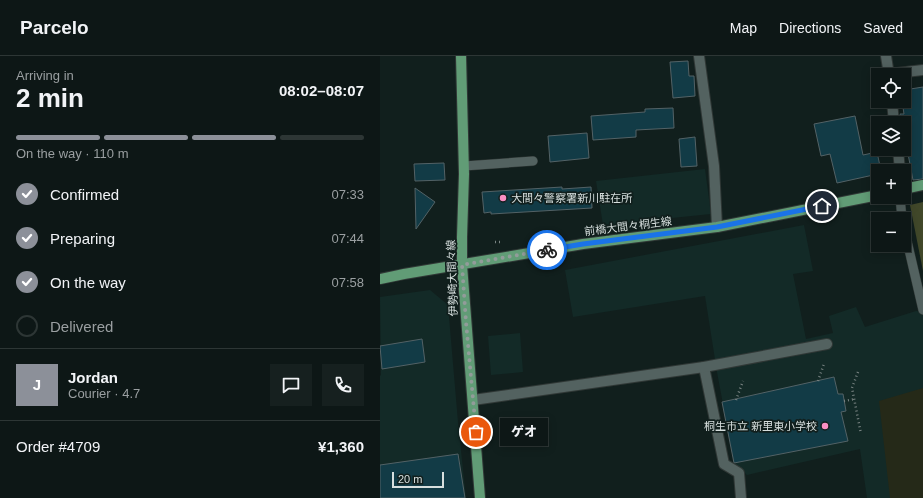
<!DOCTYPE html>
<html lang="en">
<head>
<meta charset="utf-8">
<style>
  :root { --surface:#0d1716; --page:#16201f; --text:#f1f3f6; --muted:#9a9fa1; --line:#2d3635; --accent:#8c9099 }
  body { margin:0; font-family:Helvetica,"Noto Sans JP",sans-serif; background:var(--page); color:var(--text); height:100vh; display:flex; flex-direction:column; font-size:15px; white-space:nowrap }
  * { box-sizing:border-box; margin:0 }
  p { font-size:13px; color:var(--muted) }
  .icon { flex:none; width:22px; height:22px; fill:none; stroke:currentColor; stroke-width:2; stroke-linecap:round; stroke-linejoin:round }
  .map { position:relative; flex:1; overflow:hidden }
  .panel { display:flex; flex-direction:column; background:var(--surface); width:380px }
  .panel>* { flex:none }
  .fabs { position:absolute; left:491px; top:12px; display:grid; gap:8px }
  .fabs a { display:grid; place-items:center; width:40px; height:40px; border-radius:0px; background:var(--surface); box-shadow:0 2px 10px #0003,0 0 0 1px var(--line); font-size:20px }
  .scale { position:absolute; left:12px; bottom:10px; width:52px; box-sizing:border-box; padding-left:4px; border:2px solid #d7dfde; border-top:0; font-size:11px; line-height:14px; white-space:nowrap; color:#d7dfde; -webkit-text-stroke:3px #111f1d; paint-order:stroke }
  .pin { position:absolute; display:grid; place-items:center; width:34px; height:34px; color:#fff; margin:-17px; border:2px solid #fff; border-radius:50%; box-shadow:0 1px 4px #0007 }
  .courier { position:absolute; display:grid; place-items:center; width:40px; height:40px; margin:-20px; border:3px solid #1a73e8; border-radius:50%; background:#fff; color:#222; box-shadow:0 1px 5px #0007 }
  .bubble { position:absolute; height:28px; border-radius:0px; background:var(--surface); box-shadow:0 2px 10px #0003,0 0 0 1px var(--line); font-size:13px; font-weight:800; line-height:28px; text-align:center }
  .head em { font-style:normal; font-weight:800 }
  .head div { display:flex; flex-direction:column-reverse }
  .head { display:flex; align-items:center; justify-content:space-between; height:68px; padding:0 16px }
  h1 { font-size:26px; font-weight:800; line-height:30px }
  .bar { display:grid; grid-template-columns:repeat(4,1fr); gap:6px 4px; align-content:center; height:48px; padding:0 16px }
  .bar i { height:5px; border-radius:3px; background:var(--line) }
  .bar .selected { background:var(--accent) }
  .bar p { grid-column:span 4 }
  .line { display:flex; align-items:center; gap:10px; padding:0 16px; border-top:1px solid var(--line) }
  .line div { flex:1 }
  .round { display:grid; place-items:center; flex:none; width:42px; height:42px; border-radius:0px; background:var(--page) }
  ol { padding:0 16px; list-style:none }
  li { display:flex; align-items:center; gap:12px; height:44px }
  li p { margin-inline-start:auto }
  li .icon { padding:4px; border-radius:50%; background:var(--accent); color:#fff; stroke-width:4 }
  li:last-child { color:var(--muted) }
  li i { width:22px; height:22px; border:2px solid var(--line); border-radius:50% }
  header { display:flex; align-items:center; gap:24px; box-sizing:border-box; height:56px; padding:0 20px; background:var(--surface); border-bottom:1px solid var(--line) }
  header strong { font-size:19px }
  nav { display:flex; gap:22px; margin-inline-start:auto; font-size:14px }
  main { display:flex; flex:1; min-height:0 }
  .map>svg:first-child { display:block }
  .built { fill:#132a27 }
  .green { fill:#252918 }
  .forest { fill:#41482a }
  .building { fill:#123b46; stroke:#536266 }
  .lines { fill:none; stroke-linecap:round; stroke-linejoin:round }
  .lane-casing { stroke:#303836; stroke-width:10 }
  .street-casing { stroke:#303836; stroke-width:12 }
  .primary-casing { stroke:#303836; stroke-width:12 }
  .path { stroke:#7a8483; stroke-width:2.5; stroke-dasharray:1 3; stroke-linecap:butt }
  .lane { stroke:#536260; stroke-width:9 }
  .street { stroke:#536260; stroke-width:10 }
  .primary { stroke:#619c76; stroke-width:10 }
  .done { stroke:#929c9a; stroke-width:4; stroke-dasharray:0 7.2 }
  .route { stroke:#1a73e8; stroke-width:5 }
  .poi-dot { fill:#fb8fc4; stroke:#111f1d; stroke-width:1.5 }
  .labels { text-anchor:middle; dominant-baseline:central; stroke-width:3.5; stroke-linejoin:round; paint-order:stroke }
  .poi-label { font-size:11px; fill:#d7dfde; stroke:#111f1d; text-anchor:start }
  .street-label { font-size:11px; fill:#d7dfde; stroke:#111f1d }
</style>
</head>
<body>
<header>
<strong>Parcelo</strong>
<nav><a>Map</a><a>Directions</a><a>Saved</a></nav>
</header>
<main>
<section class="panel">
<div class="head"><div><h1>2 min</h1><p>Arriving in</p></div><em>08:02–08:07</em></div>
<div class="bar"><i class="selected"></i><i class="selected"></i><i class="selected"></i><i></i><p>On the way · 110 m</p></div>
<ol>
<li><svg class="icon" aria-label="check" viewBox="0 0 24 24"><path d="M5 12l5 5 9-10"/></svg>Confirmed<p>07:33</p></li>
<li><svg class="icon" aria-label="check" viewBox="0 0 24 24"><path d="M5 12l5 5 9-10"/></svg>Preparing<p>07:44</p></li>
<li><svg class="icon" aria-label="check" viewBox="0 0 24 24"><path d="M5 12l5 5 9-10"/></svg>On the way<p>07:58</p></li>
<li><i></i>Delivered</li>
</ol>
<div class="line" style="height:72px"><b class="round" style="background:var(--accent);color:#fff">J</b><div><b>Jordan</b><p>Courier · 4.7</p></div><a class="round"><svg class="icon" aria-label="chat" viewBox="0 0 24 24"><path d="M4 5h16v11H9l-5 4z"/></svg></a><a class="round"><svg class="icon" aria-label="phone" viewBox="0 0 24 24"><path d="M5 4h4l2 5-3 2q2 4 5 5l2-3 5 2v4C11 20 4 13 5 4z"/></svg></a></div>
<div class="line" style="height:52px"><div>Order #4709</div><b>¥1,360</b></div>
</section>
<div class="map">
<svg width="543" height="442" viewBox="0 0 543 442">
  <rect width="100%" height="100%" fill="#111f1d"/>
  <g class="built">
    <polygon points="325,113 331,158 223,169 216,125"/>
    <polygon points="424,169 433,215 413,218 426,283 453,277 449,260 476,251 485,271 536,255 543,256 543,442 487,442 480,393 367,419 354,407 337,316 325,240 193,261 185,214"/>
    <polygon points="50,234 68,249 78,366 86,442 0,442 0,320 1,319 0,241"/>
    <polygon points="140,277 143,316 111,319 108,280"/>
  </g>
  <polygon class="green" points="543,332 543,442 510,442 499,345"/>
  <polygon class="forest" points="543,146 543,215 530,149"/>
  <g class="building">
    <polygon points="308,5 309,20 314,20 315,40 293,42 290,6"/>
    <polygon points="543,31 543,123 533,124 524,77 524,67 522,67 520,58 524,58 522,45 524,45 524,34"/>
    <polygon points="293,52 294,72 256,74 256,81 213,84 211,60 265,56 265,53"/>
    <polygon points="475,60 483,99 497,96 501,115 498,115 498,118 457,127 450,98 441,100 434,68"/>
    <polygon points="207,77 209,102 170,106 168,80"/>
    <polygon points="315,81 317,110 301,111 299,83"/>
    <polygon points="64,107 65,124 35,125 34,108"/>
    <polygon points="182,131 182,133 211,131 212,152 111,158 111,156 104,157 102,136"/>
    <polygon points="35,132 55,146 36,173"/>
    <polygon points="42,283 45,306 2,313 0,290"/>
    <polygon points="454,321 458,338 463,338 466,355 461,356 468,385 354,407 342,346"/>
    <polygon points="78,398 85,442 0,442 0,409"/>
  </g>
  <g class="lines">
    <g class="lane-casing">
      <g id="lane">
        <polyline points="84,110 153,105"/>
        <polyline points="520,141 522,163"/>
        <polyline points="524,172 543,254"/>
      </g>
    </g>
    <g class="street-casing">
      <g id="street">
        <polyline points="319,0 334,110 337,171"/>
        <polyline points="506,0 509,19"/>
        <polyline points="509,18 543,14"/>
        <polyline points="512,45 514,67"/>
        <polyline points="518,93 520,115"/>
        <polyline points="324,311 344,408 359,417 361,442"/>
        <polyline points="93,344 324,311 447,288"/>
      </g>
    </g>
    <g class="primary-casing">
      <g id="primary">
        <polyline points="81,0 84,118 82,181 82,209 100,442"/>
        <polyline points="524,133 543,129"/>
        <polyline points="0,223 24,218 203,188 337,171 498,139"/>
      </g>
    </g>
    <g class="path">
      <polyline points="115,186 122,186"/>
      <polyline points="478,316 472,332 481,378"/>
      <polyline points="438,325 444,308"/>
      <polyline points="356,344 363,325"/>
      <polyline points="464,345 475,343"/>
    </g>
    <use href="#lane" class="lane"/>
    <use href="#street" class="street"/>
    <use href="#primary" class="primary"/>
  </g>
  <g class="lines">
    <polyline class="done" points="96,376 86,266 82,209 167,194"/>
    <polyline class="route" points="167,194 203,188 337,171 442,150"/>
  </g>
  <g class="poi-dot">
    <circle cx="123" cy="142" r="4"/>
    <circle cx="445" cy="370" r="4"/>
  </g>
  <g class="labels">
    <g class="poi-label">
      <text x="131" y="142">大間々警察署新川駐在所</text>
      <text x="437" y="370" text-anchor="end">桐生市立 新里東小学校</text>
    </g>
    <g class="street-label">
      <text transform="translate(248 170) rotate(-7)">前橋大間々桐生線</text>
      <text transform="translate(72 222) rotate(-92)">伊勢崎大間々線</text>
    </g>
  </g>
</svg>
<div class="fabs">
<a><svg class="icon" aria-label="locate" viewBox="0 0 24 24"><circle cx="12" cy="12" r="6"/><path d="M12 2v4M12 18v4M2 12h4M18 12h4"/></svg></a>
<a><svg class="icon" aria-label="layers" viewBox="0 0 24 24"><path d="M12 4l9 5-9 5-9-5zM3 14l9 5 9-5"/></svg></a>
<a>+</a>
<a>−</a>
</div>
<div class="scale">20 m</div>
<div class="pin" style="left:96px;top:376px;background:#ea580c"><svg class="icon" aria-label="bag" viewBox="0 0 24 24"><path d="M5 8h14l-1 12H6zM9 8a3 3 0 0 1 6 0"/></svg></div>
<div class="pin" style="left:442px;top:150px;background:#1f2937"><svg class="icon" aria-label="home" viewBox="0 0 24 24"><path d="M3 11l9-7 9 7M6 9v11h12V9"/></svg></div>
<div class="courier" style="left:167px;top:194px"><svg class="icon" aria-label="bike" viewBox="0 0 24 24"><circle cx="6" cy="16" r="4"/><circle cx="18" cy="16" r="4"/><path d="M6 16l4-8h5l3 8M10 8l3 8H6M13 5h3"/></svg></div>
<div class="bubble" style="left:120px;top:362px;width:48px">ゲオ</div>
</div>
</main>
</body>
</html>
